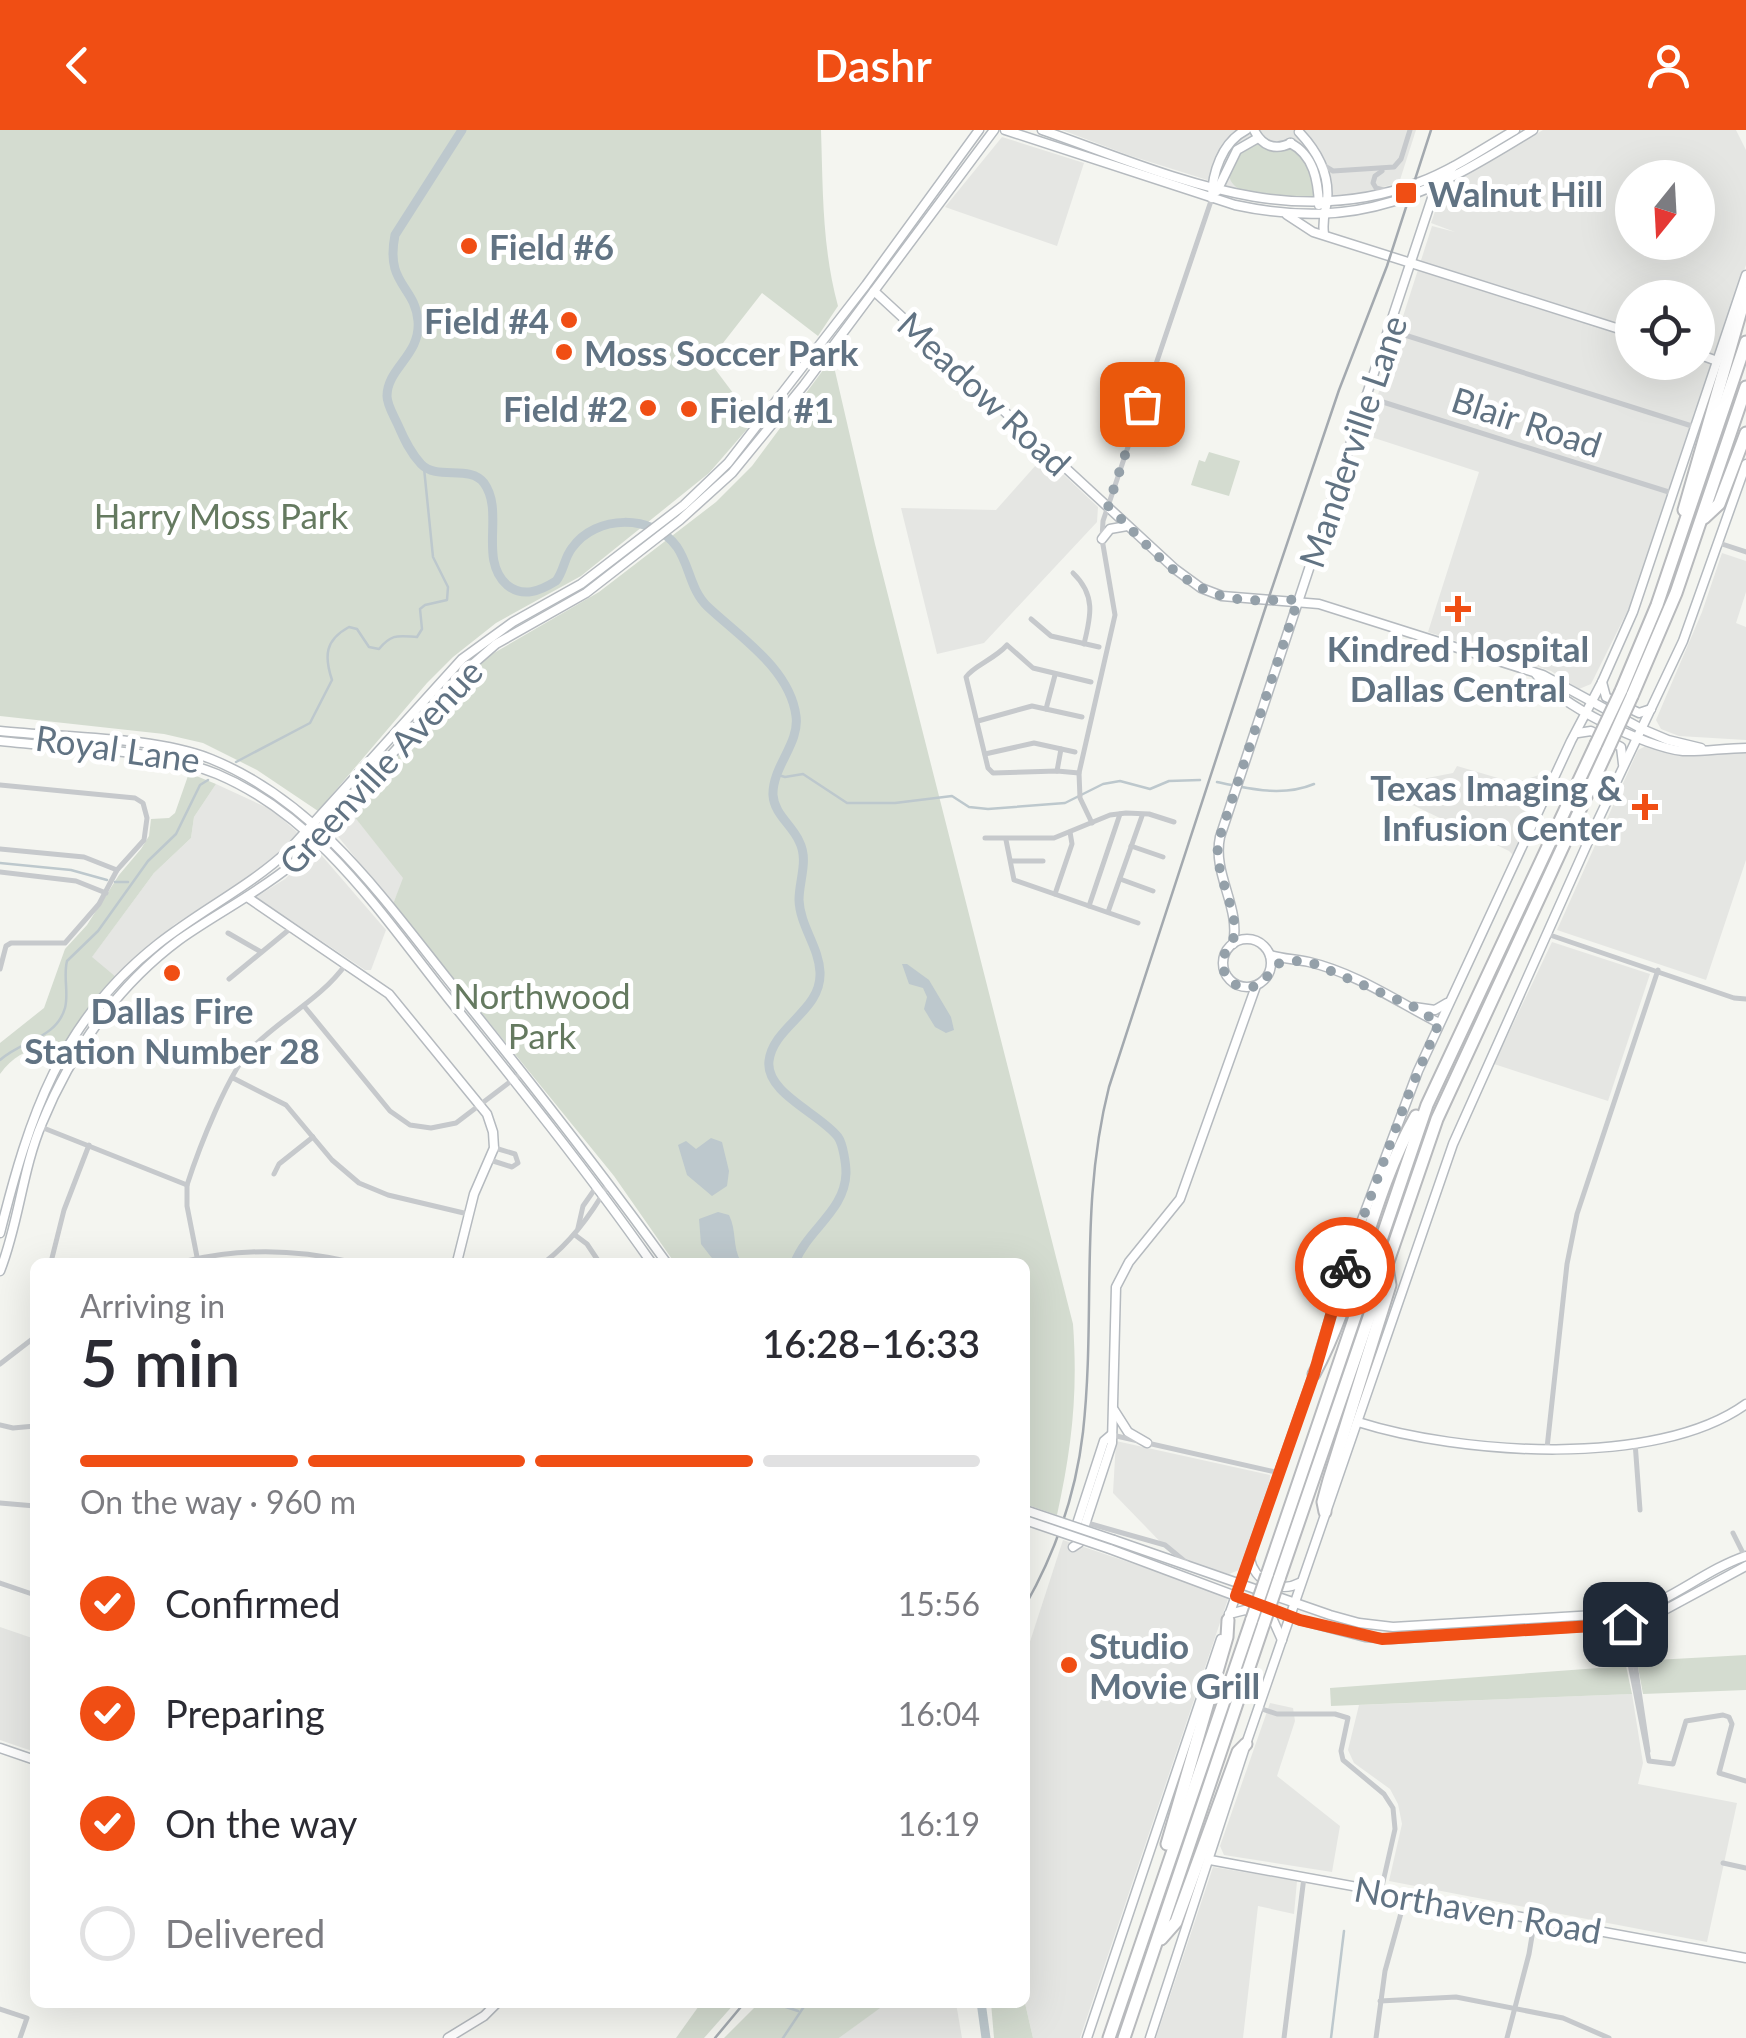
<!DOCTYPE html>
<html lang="en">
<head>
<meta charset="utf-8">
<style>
  :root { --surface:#fff; --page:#f7f7f7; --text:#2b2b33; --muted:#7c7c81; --line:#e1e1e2; --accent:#f04e14 }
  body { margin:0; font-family:Lato,sans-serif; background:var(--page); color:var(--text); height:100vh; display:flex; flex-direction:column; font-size:38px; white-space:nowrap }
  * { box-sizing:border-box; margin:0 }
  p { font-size:32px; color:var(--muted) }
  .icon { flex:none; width:55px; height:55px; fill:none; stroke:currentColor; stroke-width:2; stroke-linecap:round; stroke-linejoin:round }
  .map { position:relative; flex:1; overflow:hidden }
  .drawer { position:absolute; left:30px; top:1128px; width:1000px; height:750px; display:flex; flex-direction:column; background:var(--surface); border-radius:15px; box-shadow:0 10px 40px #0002 }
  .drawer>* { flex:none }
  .needle { width:65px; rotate:198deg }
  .buttons { position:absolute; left:1615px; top:30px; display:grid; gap:20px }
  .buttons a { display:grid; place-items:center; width:100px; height:100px; border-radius:50%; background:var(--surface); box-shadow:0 10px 40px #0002; font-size:50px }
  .pin { position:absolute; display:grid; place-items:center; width:85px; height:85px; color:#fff; margin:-42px; border-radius:20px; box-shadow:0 5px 15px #0006 }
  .courier { position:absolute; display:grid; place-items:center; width:100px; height:100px; margin:-50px; border:8px solid #f04e14; border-radius:50%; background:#fff; color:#222; box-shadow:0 2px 12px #0007 }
  .summary em { font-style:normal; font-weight:600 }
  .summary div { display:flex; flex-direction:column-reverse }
  .summary { display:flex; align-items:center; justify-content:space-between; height:170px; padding:0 50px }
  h1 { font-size:65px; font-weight:600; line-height:75px }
  .bar { display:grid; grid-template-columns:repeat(4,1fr); gap:15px 10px; align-content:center; height:120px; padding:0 50px }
  .bar i { height:12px; border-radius:8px; background:var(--line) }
  .bar .current { background:var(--accent) }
  .bar p { grid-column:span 4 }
  ol { padding:0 50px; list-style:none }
  li { display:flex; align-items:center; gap:30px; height:110px }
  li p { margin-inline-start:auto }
  li .icon { padding:10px; border-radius:50%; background:var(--accent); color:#fff; stroke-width:4 }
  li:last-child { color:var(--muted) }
  li i { width:55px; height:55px; border:5px solid var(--line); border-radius:50% }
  header { display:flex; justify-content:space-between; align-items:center; height:130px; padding:0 50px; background:var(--accent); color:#fff; font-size:45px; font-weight:600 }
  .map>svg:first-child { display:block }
  .built { fill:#e5e6e3; fill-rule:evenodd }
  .green { fill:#d4dcd0 }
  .water { fill:#bdc8cd }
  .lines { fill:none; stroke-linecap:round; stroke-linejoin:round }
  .stream { stroke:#bdc8cd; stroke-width:2.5 }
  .river { stroke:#bdc8cd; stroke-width:9 }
  .secondary-casing { stroke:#b5babf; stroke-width:11 }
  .highway-casing { stroke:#b8babd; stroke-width:15 }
  .street { stroke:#c6c9cc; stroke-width:5 }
  .secondary { stroke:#fff; stroke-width:8 }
  .highway { stroke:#fff; stroke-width:11 }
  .tram { stroke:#a3a9af; stroke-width:2.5 }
  .secondary-bridge-casing { stroke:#b5babf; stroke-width:11; stroke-linecap:butt }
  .highway-bridge-casing { stroke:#b8babd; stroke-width:15; stroke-linecap:butt }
  .secondary-bridge { stroke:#fff; stroke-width:8 }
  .highway-bridge { stroke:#fff; stroke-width:11 }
  .done { stroke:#94a0a9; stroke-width:10; stroke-dasharray:0 18 }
  .route { stroke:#f04e14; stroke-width:12 }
  .poi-dot { fill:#f04e14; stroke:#fff; stroke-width:4 }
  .labels { text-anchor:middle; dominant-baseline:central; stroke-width:10; stroke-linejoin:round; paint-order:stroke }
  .poi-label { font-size:35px; font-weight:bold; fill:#617383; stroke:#fff; text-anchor:start }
  .street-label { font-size:35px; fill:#617383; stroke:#fff }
  .park-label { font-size:35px; fill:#657a60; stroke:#fff }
</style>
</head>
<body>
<header><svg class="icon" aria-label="back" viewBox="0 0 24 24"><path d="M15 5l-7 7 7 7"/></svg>Dashr<svg class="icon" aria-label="person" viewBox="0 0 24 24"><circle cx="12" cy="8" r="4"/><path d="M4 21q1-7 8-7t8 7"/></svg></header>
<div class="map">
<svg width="1746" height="1908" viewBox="0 0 1746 1908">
  <rect width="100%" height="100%" fill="#f4f5f0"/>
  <g class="built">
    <polygon points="1062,0 1416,0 1399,53 1347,66 1312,70 1239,60 1128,25"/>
    <path d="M1543,0H1736L1746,20V135L1631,474L1591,554L1579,559L1551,541L1428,502L1479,342L1365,305L1432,96L1455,102L1431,93L1443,58ZM1632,48H1698V112H1632ZM1632,168H1698V232H1632Z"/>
    <polygon points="1002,7 1084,33 1057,116 945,77"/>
    <polygon points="1044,326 1098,377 1097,392 984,513 937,524 901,378 996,380"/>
    <polygon points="1722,423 1746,431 1746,462 1736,493 1746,497 1746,610 1679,606 1661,599 1656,590 1702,482"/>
    <polygon points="1646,616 1678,622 1746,623 1746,730 1706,850 1557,800 1638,620"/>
    <polygon points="1457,636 1515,653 1542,644 1552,647 1513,725 1509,721 1400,669 1382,665 1386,656 1453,643"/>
    <polygon points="216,654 272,680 297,702 294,710 245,750 175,794 116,847 91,828 154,743 191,708 194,687"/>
    <polygon points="349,680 404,748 393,774 332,699"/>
    <polygon points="316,719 386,800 371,840 365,840 256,767 285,749"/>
    <polygon points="1552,812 1650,844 1608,971 1494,934"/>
    <polygon points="1116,1311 1270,1345 1269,1358 1239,1440 1229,1444 1176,1428 1113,1363"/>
    <polygon points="1063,1410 1229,1466 1080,1908 1033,1908 1025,1873 1025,1527"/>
    <polygon points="0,1497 35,1509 35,1622 0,1610"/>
    <polygon points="1632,1564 1643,1633 1638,1654 1737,1673 1707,1812 1389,1751 1402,1694 1398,1674 1390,1659 1354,1633 1348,1620 1359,1575"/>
    <polygon points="1270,1573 1293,1578 1295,1591 1277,1646 1340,1696 1332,1742 1224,1725 1220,1716"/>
    <polygon points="1213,1737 1297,1751 1294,1784 1258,1776 1243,1908 1156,1908"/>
    <polygon points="887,1872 956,1873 962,1908 839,1908"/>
  </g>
  <g class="green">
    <path d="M0,0H821C823,59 822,118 838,176L818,206L762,163L709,231L733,263L760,285L755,290L709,343L581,446L496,493L453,527L427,553L318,681L257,640L203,613L164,604L0,586Z"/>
    <path d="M1256,13L1276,21L1291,18L1298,20L1313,47L1317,71C1293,69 1235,72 1229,46L1240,23Z"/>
    <path d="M832,228L875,414L1073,1194C1078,1263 1072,1317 1057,1385L1025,1374V1132H674L614,1046L393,774L403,748L349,680L487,527L599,462L716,372L752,336Z"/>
    <polygon points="1209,322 1240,331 1229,366 1191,355 1199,330 1205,332"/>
    <path d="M189,643L216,654L194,687L191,708L154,743L92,827L116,847L90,877L59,921C34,915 16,922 0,944V913L44,878L65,819L87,795L119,745L141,719L149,706L151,689L169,688L175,683Z"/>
    <polygon points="1746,1525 1746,1560 1643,1564 1637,1531"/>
    <polygon points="1626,1536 1632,1564 1331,1576 1330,1558"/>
    <polygon points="760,1872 887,1872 887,1873 839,1908 724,1908"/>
    <polygon points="701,1873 735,1873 704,1908 676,1908"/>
    <polygon points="991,1873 1025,1873 1033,1908 994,1908"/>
  </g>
  <g class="water">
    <polygon points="902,834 907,834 929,850 951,887 954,900 946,903 935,897 924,879 927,867 923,858 909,854"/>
    <polygon points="711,1008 722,1012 729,1041 727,1056 712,1066 687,1045 678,1015 686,1011 696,1019"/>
    <path d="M718,1082L729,1085C737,1101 732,1116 741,1132H715L701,1114L699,1089Z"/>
  </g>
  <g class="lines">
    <g class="stream">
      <path d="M236,632L310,593L332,550C324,526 325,510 349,497L357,499L369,517L379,519C392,503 399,506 417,507L422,499L420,479L425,475L447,470L448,457L433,427L424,338"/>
      <polyline points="775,644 785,647 803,644 847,673 895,673 952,666 969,677 988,679 1065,673 1103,654 1120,651 1150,659 1169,651 1200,650"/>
      <path d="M1217,652C1249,659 1283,667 1314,654"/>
      <polyline points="0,733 71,740 107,750"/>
      <polyline points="115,752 128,752"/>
      <path d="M0,930C22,910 56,909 65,878C69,863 63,847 67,831L98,801L148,731L176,704L200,655L208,650"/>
      <polyline points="771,1872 798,1881"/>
      <polyline points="783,1908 807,1872"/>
      <polyline points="1331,1908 1344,1801"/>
    </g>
    <g class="river">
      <path d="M462,0L395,105C385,155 415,155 418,191C421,225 387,238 387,266C387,275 394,286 398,295C404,309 410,322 421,334C437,351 470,334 484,353C505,382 478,429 507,455C523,468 540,461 556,451C564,441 564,428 572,418C596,384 653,384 677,417C690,436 690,460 708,477C740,507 790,539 796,586C800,613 772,637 773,665C774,684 792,695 799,711C809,730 799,750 799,770C800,796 819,817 820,842C822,881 773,896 769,931C765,963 821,984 838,1007C843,1014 846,1034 846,1043C845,1081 808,1099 795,1132"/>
      <polyline points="981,1872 986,1908"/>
    </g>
    <g class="secondary-casing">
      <g id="secondary">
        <path d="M1005,0L1235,75C1361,102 1429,64 1533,0"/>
        <path d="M1042,0C1168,44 1287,103 1420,52C1454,39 1484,18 1515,0"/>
        <path d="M1254,0C1262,16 1275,21 1291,13"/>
        <path d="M1299,2C1317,21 1330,44 1327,71C1325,83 1322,91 1324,104"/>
        <path d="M1290,13C1314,25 1318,51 1319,75"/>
        <polyline points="1217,61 1237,20 1258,8"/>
        <path d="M1212,68C1212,43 1222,12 1246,0"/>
        <polyline points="1287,85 1313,102 1632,203"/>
        <polyline points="874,161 1175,439 1201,458 1222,466 1319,474 1543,545 1642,599 1668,610 1701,618"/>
        <polyline points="1698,224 1717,231"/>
        <polyline points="1102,409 1110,399 1127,396"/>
        <path d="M1536,544C1559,575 1645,617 1683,621C1702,622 1725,618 1746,618"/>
        <polyline points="1602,552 1606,567 1639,583 1651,579"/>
        <path d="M0,601C64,608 152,606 211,629C322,674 389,777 462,867C532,954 601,1042 666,1132"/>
        <polyline points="1578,603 1591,601 1621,617 1623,634"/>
        <path d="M0,611C71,619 150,617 217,644C319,687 381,784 448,868C518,955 587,1041 651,1132"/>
        <polyline points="247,767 389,864 487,984 493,1002 494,1018 474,1064 457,1132"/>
        <circle cx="1247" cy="833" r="24"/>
        <path d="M1233,814C1241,777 1212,744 1220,707L1436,56L1453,37"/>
        <path d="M1270,825C1283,829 1296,829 1309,832C1356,843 1398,872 1439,893"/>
        <polyline points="1414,877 1435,880 1447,873"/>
        <path d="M0,1103C29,987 60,891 158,814C201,780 249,757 289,720L462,529L513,492L581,454L684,375L728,333L866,155L979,0"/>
        <path d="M0,1141C19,1093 22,1040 42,993C71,922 117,856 179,810C217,783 258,763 294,733L473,534L496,514L586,463L680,390L732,343L804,255L994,0"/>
        <polyline points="1318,1227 1348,1127 1418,941 1571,611 1602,552 1633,482 1746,145"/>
        <polyline points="1114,1280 1128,1302 1147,1313"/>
        <path d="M1358,1292C1459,1324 1656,1339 1746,1274"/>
        <polyline points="1074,1403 1104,1311 1111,1305"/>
        <path d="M1114,1410L1330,1485L1359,1493L1393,1497L1628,1483C1671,1472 1704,1440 1746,1426"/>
        <polyline points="1073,1417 1079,1413 1112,1313 1116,1157 1129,1132 1180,1069 1256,856"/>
        <polyline points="1110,1419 1300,1490 1365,1507 1391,1509 1625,1494 1659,1483 1746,1436"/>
        <path d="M1250,1429C1254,1450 1279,1464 1299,1453"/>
        <polyline points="1229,1484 1245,1480 1273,1490 1282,1510"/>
        <polyline points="1227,1491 1315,1240"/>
        <polyline points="0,1618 35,1630"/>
        <polyline points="1210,1730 1746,1828"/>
        <polyline points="448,1908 484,1886 498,1872"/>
        <polyline points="1087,1908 1221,1509"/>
        <polyline points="1150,1908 1246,1614 1453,1014 1592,703 1683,511 1746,334"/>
      </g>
    </g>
    <g class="highway-casing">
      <g id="highway">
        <polyline points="1684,380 1746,163"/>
        <polyline points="1704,388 1719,374 1746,303"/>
        <polyline points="1621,561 1657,475 1746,212"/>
        <polyline points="1632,566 1676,463 1746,257"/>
        <path d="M1314,1244C1358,1162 1370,1067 1416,986"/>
        <polyline points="1325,1382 1323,1372 1329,1350 1390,1155 1387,1137"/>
        <polyline points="1267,1445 1427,975 1596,614"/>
        <polyline points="1279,1449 1437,989 1608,619"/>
        <polyline points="1167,1714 1227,1507 1228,1490"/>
        <polyline points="1161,1809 1176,1792 1238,1622 1246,1614"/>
        <polyline points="1109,1908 1252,1489"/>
        <polyline points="1124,1908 1264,1493"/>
      </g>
    </g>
    <g class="street">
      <polyline points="1323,35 1333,41 1394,37 1401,29 1410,0"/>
      <polyline points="1382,41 1375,46 1373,53 1376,58 1387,61"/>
      <polyline points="1389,200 1695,297"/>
      <polyline points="1367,267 1672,363"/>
      <polyline points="1719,413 1746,422"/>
      <path d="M1073,443C1096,465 1091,486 1084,514"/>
      <polyline points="1031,489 1051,506 1099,517"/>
      <polyline points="1046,579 1055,545"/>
      <polyline points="978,591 1032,576 1082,587"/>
      <polyline points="985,624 1034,613 1075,622"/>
      <polyline points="1057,641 1061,619"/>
      <path d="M1079,643L1057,641L993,643L988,638L966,547C973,536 995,529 1007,515L1033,538L1091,552"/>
      <polyline points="0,655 135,668 143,673 147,688 144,710 117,740 99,774 65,813 11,813 6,816 0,839"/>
      <polyline points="1092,693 1080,668 1079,643 1115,485 1102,409 1103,391 1212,68"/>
      <polyline points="985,708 1054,708 1110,685 1126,683 1149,684 1174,692"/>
      <polyline points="1006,710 1014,750 1138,793"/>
      <polyline points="1131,716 1163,727"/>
      <polyline points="0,719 84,727 117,740"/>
      <polyline points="1011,731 1043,731"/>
      <polyline points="0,742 76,751 106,763"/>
      <polyline points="1120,749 1153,761"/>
      <polyline points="1055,764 1072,714 1070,702"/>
      <polyline points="1089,776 1120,684"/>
      <polyline points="1108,782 1142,686"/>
      <polyline points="228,803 261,822"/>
      <polyline points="1547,804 1734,868 1746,869"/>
      <polyline points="229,849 291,798"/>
      <polyline points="304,876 390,981 410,995 431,998 456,993 523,942"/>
      <polyline points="233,948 286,975 332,1030 359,1053 388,1065 468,1084"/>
      <polyline points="41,997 187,1055"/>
      <polyline points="490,1030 512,1037 518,1033 515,1024 495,1018"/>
      <polyline points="274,1044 279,1034 313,1007"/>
      <polyline points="578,1098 583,1076 597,1056"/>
      <polyline points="575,1105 587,1114 599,1132"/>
      <polyline points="51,1132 64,1080 89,1015"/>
      <path d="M182,1132C238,1118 296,1119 351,1132"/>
      <path d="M198,1132L187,1076V1055C198,1021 229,939 254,916C283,887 322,868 346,834"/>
      <path d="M545,1132C572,1111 591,1085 608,1055"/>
      <polyline points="0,1234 35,1207"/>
      <polyline points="0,1295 13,1298 35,1296"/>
      <polyline points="1112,1305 1280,1343"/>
      <polyline points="1635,1312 1640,1380"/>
      <polyline points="1547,1318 1567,1134 1577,1084 1658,840"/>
      <polyline points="0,1373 35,1376"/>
      <polyline points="1084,1392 1165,1415 1188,1434"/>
      <polyline points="1733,1403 1745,1427"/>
      <polyline points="0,1453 35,1465"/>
      <polyline points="1623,1483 1635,1534 1648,1621"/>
      <polyline points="1632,1531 1630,1534 1649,1631 1673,1634 1686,1591 1723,1585 1729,1587 1732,1594 1719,1643 1746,1651"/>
      <polyline points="1259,1578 1277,1584 1335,1584 1348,1588 1341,1621 1343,1630 1384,1664 1393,1678 1395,1699 1381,1761"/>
      <polyline points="1723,1733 1746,1738"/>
      <polyline points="1380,1871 1456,1867 1563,1888 1609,1908"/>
      <polyline points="0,1879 27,1888 20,1908"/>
      <polyline points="1284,1908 1304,1747"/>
      <polyline points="1376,1908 1385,1841 1406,1765"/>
      <polyline points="1507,1908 1529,1824 1535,1788"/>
    </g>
    <use href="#secondary" class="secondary"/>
    <use href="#highway" class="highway"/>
    <g class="tram">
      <path d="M1025,1476C1055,1423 1076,1363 1083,1302C1096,1184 1079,1075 1109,957L1268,470L1339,260L1387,136L1431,0"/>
      <polyline points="715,1908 745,1872"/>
    </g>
    <g class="secondary-bridge-casing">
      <g id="secondary-bridge">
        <polyline points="1025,1380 1114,1410"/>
        <polyline points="1025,1390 1110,1419"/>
      </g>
    </g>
    <g class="highway-bridge-casing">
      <g id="highway-bridge">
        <polyline points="1596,614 1621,561"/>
        <polyline points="1608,619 1632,566"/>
        <polyline points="1252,1489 1267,1445"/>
        <polyline points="1264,1493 1279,1449"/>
      </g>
    </g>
    <use href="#secondary-bridge" class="secondary-bridge"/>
    <use href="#highway-bridge" class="highway-bridge"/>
  </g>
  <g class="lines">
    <path class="done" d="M1142,274L1108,376C1143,409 1178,457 1227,467C1250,473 1275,469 1298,470L1218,712C1215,743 1232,768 1235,798C1236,814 1222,819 1223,834C1223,855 1249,865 1264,851C1268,848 1268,841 1272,838C1281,829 1299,831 1310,832L1414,877L1439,893L1407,968L1345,1137"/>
    <polyline class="route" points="1345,1137 1314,1244 1236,1466 1300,1490 1382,1509 1625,1494"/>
  </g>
  <g class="poi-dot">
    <rect x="1394" y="51" width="24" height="24" rx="5"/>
    <circle cx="469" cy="116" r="10"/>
    <circle cx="569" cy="190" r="10"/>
    <circle cx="564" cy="222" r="10"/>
    <circle cx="648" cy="278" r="10"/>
    <circle cx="689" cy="279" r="10"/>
    <path d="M1453 464h10v10h10v10h-10v10h-10v-10h-10v-10h10z"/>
    <path d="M1640 662h10v10h10v10h-10v10h-10v-10h-10v-10h10z"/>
    <circle cx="172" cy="843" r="10"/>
    <circle cx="1069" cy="1535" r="10"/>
  </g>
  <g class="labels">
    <g class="poi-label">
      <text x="1428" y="63">Walnut Hill</text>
      <text x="489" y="116">Field #6</text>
      <text x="549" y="190" text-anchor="end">Field #4</text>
      <text x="584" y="222">Moss Soccer Park</text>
      <text x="628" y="278" text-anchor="end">Field #2</text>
      <text x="709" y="279">Field #1</text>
      <text x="1458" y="518" text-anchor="middle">Kindred Hospital<tspan x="1458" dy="40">Dallas Central</tspan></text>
      <text x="1622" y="657" text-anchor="end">Texas Imaging &amp;<tspan x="1622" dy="40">Infusion Center</tspan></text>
      <text x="172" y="880" text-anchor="middle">Dallas Fire<tspan x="172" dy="40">Station Number 28</tspan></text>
      <text x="1089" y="1515">Studio<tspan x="1089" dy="40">Movie Grill</tspan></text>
    </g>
    <g class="street-label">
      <text transform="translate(985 263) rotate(43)">Meadow Road</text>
      <text transform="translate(1527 291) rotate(18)">Blair Road</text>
      <text transform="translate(1352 311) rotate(-71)">Manderville Lane</text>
      <text transform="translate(118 618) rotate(8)">Royal Lane</text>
      <text transform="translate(380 636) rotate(-47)">Greenville Avenue</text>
      <text transform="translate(1478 1779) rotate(10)">Northaven Road</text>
    </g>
    <g class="park-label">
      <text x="221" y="385">Harry Moss Park</text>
      <text x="542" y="865">Northwood<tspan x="542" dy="40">Park</tspan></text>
    </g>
  </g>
</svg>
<div class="buttons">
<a><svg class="needle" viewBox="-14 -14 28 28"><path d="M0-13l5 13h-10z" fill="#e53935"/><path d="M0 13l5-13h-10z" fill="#7c7c81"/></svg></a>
<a><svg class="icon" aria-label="locate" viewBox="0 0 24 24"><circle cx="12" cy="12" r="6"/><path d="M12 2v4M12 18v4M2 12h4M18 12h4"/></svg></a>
</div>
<div class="pin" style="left:1142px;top:274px;background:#ea580c"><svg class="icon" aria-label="bag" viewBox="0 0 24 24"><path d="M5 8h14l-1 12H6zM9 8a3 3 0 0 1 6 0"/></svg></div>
<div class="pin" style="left:1625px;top:1494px;background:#1f2937"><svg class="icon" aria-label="home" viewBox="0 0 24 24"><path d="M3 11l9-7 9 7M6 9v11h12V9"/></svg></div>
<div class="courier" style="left:1345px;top:1137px"><svg class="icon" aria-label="bike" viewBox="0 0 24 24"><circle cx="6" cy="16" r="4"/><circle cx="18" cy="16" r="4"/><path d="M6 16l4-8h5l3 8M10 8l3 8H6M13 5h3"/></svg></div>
<section class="drawer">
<div class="summary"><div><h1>5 min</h1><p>Arriving in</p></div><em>16:28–16:33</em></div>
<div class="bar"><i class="current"></i><i class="current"></i><i class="current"></i><i></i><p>On the way · 960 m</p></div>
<ol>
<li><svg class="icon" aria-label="check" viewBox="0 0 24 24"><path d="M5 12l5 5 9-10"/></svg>Confirmed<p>15:56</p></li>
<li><svg class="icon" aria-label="check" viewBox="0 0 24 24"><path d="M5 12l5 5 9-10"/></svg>Preparing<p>16:04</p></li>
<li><svg class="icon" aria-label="check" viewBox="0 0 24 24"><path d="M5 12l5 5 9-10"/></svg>On the way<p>16:19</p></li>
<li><i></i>Delivered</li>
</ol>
</section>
</div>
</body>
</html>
